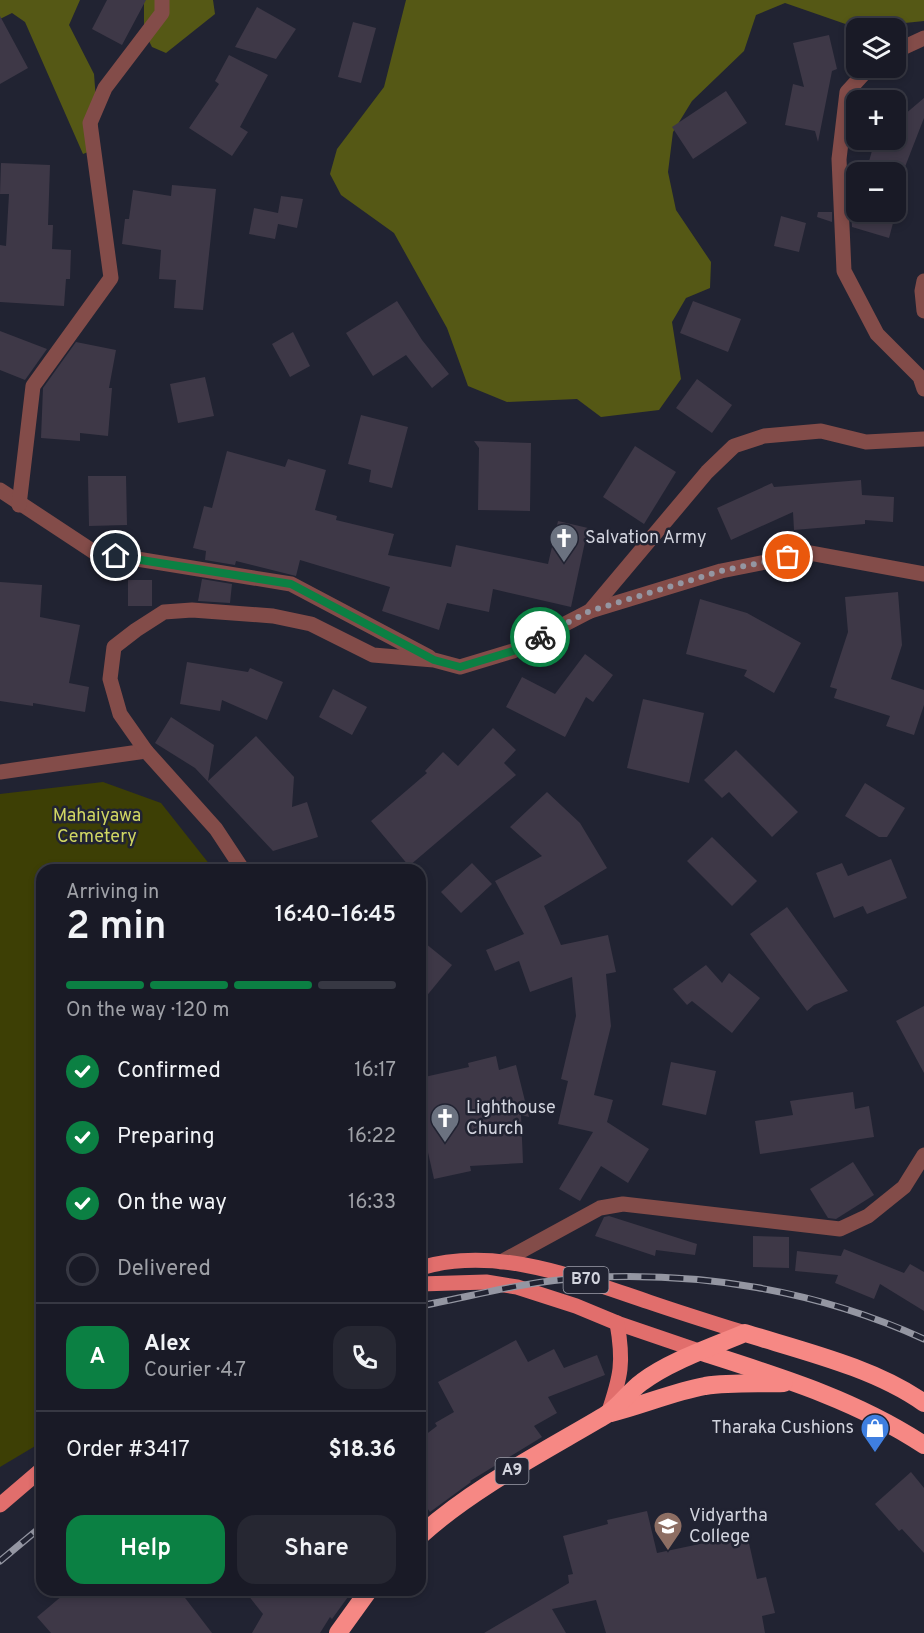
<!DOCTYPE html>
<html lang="en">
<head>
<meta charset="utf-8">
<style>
  :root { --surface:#191a26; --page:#262732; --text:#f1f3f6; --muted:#9fa1a7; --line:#373843; --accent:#0b8043 }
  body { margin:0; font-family:Overpass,sans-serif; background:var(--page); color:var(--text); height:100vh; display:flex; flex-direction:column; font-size:22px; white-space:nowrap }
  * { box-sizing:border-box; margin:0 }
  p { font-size:20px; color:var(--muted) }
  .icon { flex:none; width:33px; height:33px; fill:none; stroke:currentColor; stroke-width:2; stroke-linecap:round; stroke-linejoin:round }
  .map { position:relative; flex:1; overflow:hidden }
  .side { position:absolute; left:36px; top:864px; width:390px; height:732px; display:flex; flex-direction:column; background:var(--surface); border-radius:18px; box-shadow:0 3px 9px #0003,0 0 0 2px var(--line) }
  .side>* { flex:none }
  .fabs { position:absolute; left:846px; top:18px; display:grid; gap:12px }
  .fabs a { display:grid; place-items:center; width:60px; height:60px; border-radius:12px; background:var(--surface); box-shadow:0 3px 9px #0003,0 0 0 2px var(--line); font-size:30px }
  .pin { position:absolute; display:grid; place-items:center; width:51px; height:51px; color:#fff; margin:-26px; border:3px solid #fff; border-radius:50%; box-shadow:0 2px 6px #0007 }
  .courier { position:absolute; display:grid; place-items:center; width:60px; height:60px; margin:-30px; border:4px solid #0b8043; border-radius:50%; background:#fff; color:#222; box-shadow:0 2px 8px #0007 }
  .overview em { font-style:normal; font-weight:600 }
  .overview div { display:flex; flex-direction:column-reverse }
  .overview { display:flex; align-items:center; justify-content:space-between; height:102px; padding:0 30px }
  h1 { font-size:39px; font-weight:600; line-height:45px }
  .bar { display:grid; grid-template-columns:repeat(4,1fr); gap:9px 6px; align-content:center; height:72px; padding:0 30px }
  .bar i { height:8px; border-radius:4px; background:var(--line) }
  .bar .selected { background:var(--accent) }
  .bar p { grid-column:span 4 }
  .line { display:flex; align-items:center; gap:15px; padding:0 30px; border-top:2px solid var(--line) }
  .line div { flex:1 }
  .round { display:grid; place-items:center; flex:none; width:63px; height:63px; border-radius:18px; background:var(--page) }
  ol { padding:0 30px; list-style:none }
  li { display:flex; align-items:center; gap:18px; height:66px }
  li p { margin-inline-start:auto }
  li .icon { padding:6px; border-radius:50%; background:var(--accent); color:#fff; stroke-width:4 }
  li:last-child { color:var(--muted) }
  li i { width:33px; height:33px; border:3px solid var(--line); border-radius:50% }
  .cta { display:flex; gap:12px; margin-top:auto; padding:12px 30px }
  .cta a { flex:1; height:69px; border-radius:18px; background:var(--accent); color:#fff; font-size:24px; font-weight:600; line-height:69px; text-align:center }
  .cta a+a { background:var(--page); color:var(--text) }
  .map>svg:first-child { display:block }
  .green { fill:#3d3f05 }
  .forest { fill:#555815 }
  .building { fill:#3e3847 }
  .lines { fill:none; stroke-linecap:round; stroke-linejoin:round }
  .street { stroke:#834c49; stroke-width:15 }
  .primary { stroke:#e16e6c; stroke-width:15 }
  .highway { stroke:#f68884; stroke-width:18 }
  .rail-casing { stroke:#9496a2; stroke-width:7 }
  .rail { stroke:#212332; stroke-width:4.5; stroke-dasharray:14; stroke-linecap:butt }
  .done { stroke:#9496a2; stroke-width:6; stroke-dasharray:0 10.8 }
  .route { stroke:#0b8043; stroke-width:8 }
  .labels { text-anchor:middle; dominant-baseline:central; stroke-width:5; stroke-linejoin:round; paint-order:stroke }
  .shield { fill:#212332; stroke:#9d9faa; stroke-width:1.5 }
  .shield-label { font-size:16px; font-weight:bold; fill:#d2d4de }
  .poi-label { font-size:18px; fill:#d2d4de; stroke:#212332; text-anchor:start }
  .park-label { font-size:18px; fill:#d0d663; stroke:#212332 }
</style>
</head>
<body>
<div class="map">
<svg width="924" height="1633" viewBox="0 0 924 1633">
  <rect width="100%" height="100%" fill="#212332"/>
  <polygon class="green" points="103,782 161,803 214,870 42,870 42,1442 0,1467 0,794"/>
  <g class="forest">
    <polygon points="0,0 80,0 69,25 94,74 98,126 93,150 83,154 25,22 12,13 0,19"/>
    <polygon points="144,0 213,0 215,14 166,53 152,47 144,31"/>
    <polygon points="406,0 924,0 924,21 857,28 785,3 756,15 744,51 692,101 673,132 668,172 676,210 711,262 710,288 686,298 672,322 681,379 659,410 601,417 577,399 507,402 468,386 447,328 394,233 341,195 330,174 337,149 384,87"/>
  </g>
  <g class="building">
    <polygon points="107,0 146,0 122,45 92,29"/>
    <polygon points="257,7 296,29 276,59 235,47"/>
    <polygon points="0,16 28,68 0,84"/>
    <polygon points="353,22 376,28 361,83 338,77"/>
    <polygon points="829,35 837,69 832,71 818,142 815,131 785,125 793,84 804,87 793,43"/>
    <polygon points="229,55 268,75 240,127 248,132 232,156 189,128 219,84 215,81"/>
    <polygon points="726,91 747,123 693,159 672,127"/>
    <polygon points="924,98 924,118 903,172 866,172 875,140 893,145 904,115"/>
    <polygon points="1,163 50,165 48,225 53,225 52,249 71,250 70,279 66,279 64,306 0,302 0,245 6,246 9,194 0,194"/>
    <polygon points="172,185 216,189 203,310 174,308 176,280 159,279 161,250 122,244 125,219 129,219 133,190 171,196"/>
    <polygon points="281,196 303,199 297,228 278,224 275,239 249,234 254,208 278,213"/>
    <polygon points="818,212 832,212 832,222 817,217"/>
    <polygon points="851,212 896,212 889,238 852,227"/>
    <polygon points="781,216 806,223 799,252 774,246"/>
    <polygon points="397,301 422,340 449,374 432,388 406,355 373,376 346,333"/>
    <polygon points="693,301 741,319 728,352 680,333"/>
    <polygon points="0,331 47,349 25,380 0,370"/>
    <polygon points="293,332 310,366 290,377 272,344"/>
    <polygon points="76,342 116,350 109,388 112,388 108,436 80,433 80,441 41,438 43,388"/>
    <polygon points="205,377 214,416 178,423 170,384"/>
    <polygon points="697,379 732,405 712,433 676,408"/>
    <polygon points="361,415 408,427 392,488 369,482 371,470 348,464"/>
    <polygon points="474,441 531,443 530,511 478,510 479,448"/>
    <polygon points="635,446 676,472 644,524 603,497"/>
    <polygon points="227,451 285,467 288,459 326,470 315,510 337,516 336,520 394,534 388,555 451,567 456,545 548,564 558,521 588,528 571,607 493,589 489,612 447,603 439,630 382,611 390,587 300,560 296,576 236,561 235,565 205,560 206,551 193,548 204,506 212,508"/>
    <polygon points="88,476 126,476 127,525 89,526"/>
    <polygon points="861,480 862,495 894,497 893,522 865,520 865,524 794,530 793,512 731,540 717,508 772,483 774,487"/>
    <polygon points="202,579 232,584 230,603 198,601"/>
    <rect x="128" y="580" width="24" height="26"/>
    <polygon points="0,582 42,585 40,617 80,625 69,683 89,687 85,712 33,703 33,706 0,701"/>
    <polygon points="898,592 902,645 891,679 924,690 924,705 914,735 886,726 890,716 834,698 837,689 830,687 848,632 845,597"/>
    <polygon points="700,599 747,613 801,643 774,693 744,676 747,670 686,654"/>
    <polygon points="585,654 613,675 593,702 586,697 565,737 506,707 522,677 555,694"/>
    <polygon points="187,662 248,672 250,668 283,682 267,720 222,700 220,711 180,704"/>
    <polygon points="333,689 367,707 352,735 319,717"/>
    <polygon points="643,699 704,713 689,783 627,768"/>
    <polygon points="171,717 214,745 208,781 256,736 294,777 292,807 307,802 318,837 273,851 195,768 155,743"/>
    <polygon points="493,728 516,750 504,763 516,775 409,866 371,821 427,773 425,771 443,752 458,766"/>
    <polygon points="736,750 798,812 772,837 729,792 722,798 704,780"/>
    <polygon points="865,783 905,808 887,837 879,837 845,816"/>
    <polygon points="547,792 580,823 607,868 544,906 561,945 608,935 616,972 606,974 611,1026 594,1095 613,1100 607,1122 649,1149 628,1183 601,1166 580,1201 559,1189 593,1132 558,1124 568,1081 561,1079 576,1016 572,977 530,992 519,961 495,971 486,950 524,934 495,881 542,856 510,827"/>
    <polygon points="712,837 757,881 732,906 687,861"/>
    <polygon points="891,859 907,898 867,914 863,906 834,918 816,873 842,863 848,876"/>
    <polygon points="472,863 492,884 461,913 441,892"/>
    <polygon points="787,907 848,991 814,1005 807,1011 750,934"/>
    <polygon points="420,939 452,965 420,1004"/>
    <polygon points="706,965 722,983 729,973 760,998 732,1033 692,1001 687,1005 673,989"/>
    <polygon points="924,1006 924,1073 896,1021"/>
    <polygon points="496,1056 499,1070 516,1065 529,1117 521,1115 523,1163 470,1166 471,1171 434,1179 420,1117 420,1078 469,1067 468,1063"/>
    <polygon points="671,1062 716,1071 706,1115 662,1105"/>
    <polygon points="853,1092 855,1109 869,1106 874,1137 760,1154 755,1121 793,1115 790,1101"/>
    <polygon points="853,1162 874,1195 836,1219 828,1218 810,1189"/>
    <polygon points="609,1216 697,1244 695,1255 656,1250 655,1256 595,1236 604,1217"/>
    <polygon points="753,1236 789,1237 789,1268 753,1267"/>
    <polygon points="844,1249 904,1273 910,1264 924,1272 924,1311 880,1284 874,1299 835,1283 838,1275 795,1271 797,1251 841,1256"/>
    <polygon points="516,1340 528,1362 554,1349 564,1368 597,1355 605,1375 548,1397 557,1413 534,1426 542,1437 470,1481 471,1482 430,1512 420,1498 420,1439 437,1426 435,1423 454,1412 438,1382"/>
    <polygon points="911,1472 924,1488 924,1553 902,1529 899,1531 875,1504"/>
    <polygon points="647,1511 657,1553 747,1534 757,1579 766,1577 775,1613 762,1616 765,1633 606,1633 596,1600 552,1609 566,1633 484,1633 569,1583 568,1575 573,1574 563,1536 608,1524 607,1520"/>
    <polygon points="69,1590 179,1590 212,1633 51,1633 37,1617"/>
    <polygon points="244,1590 353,1590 332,1619 330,1617 320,1633 252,1633 263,1614"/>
  </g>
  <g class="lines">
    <g class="street">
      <polyline points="896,51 924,38"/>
      <polyline points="869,68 847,92 839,159 844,271 877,334 920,377 924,389"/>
      <polyline points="924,281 922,291 924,311"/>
      <polyline points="0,490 94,552 291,584 429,657"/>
      <polyline points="19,505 33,386 111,278 90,123 105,88 162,13 162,0"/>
      <polyline points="590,611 721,571 810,553 924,574"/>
      <polyline points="0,772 146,751"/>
      <polyline points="243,870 216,829 146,751 120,714 110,679 114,647 136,630 164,612 192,610 273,616 311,624 373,655 434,660 460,667 513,651 590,611 707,472 734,446 764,436 821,431 866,442 924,439"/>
      <polyline points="501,1262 600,1208 623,1204 840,1229 868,1216 904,1187 924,1155"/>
    </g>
    <g class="primary">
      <path d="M420,1268C497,1245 577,1278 649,1302C681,1313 713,1323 745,1333"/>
      <polyline points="420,1284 486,1282 517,1287 576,1306 617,1323 702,1352"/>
      <path d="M608,1414C621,1376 624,1362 617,1323"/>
      <polyline points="0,1505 42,1469"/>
    </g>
    <g class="highway">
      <path d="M702,1352C780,1377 856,1400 924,1445"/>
      <path d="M611,1413C643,1405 673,1392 705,1386C731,1382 758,1384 784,1383"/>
      <path d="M420,1536C471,1489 545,1451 604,1416C619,1408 628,1392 642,1382C670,1361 712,1347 745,1333C803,1351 875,1368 924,1403"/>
      <polyline points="338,1633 369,1590"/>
    </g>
    <g class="rail-casing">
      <g id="rail">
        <path d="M420,1306C473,1296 527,1281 582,1278C699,1271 817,1290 924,1339"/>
        <polyline points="0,1561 42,1526"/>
      </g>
    </g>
    <use href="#rail" class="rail"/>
  </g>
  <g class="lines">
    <polyline class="done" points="540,637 590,611 721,571 788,557"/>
    <polyline class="route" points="116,556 291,584 434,660 460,667 513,651 540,637"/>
  </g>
  <defs>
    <g id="church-pin" transform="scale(1.5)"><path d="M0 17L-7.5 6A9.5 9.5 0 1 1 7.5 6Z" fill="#6b7280" stroke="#212332"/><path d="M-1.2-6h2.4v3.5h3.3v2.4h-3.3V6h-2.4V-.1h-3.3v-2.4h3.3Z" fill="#fff"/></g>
    <g id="shop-pin" transform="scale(1.5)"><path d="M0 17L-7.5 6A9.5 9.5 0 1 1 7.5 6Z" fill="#3f7fe0" stroke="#212332"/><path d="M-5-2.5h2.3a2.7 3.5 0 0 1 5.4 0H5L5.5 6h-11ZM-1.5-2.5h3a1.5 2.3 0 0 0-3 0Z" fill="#fff"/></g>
    <g id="school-pin" transform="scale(1.5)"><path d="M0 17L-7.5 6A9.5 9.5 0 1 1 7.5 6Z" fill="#8d6e63" stroke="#212332"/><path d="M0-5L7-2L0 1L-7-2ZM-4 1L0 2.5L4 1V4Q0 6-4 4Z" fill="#fff"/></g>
  </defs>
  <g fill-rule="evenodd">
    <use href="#church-pin" x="564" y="538"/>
    <use href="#church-pin" x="445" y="1118"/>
    <use href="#shop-pin" x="875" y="1428"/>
    <use href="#school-pin" x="668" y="1526"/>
  </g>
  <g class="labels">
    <g class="shield">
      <rect x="563.5" y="1267" width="45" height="26" rx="4.5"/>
      <rect x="495.5" y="1458" width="33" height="26" rx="4.5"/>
    </g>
    <g class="shield-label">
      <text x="586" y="1280">B70</text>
      <text x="512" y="1471">A9</text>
    </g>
    <g class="poi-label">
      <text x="585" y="538">Salvation Army</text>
      <text x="466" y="1108">Lighthouse<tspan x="466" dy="21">Church</tspan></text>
      <text x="854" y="1428" text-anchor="end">Tharaka Cushions</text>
      <text x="689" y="1516">Vidyartha<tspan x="689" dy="21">College</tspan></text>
    </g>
    <g class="park-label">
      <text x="97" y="816">Mahaiyawa<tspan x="97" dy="21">Cemetery</tspan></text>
    </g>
  </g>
</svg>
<div class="fabs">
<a><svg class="icon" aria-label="layers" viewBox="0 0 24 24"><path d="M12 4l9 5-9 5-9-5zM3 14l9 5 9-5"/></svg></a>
<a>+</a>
<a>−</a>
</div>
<div class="pin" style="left:788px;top:557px;background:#ea580c"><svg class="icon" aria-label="bag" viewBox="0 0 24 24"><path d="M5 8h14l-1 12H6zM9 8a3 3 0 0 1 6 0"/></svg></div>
<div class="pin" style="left:116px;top:556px;background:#1f2937"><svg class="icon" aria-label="home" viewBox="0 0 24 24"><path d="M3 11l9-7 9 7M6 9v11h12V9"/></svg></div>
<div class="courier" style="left:540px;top:637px"><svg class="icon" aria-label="bike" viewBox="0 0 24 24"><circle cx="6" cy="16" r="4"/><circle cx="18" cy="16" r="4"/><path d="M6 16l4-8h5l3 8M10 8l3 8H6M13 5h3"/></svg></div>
<section class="side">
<div class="overview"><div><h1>2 min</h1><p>Arriving in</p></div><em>16:40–16:45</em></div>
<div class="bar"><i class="selected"></i><i class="selected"></i><i class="selected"></i><i></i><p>On the way · 120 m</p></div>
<ol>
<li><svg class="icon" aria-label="check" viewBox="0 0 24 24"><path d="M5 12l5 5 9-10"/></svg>Confirmed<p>16:17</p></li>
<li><svg class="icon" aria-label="check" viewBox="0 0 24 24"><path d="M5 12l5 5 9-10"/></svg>Preparing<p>16:22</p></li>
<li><svg class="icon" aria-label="check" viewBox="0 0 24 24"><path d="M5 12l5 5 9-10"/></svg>On the way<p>16:33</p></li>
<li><i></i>Delivered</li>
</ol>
<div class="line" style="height:108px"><b class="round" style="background:var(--accent);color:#fff">A</b><div><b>Alex</b><p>Courier · 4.7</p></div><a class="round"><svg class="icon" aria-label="phone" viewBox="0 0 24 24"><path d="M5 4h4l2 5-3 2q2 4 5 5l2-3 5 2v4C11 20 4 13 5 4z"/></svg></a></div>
<div class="line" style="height:78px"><div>Order #3417</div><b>$18.36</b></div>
<div class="cta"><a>Help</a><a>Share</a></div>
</section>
</div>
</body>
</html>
